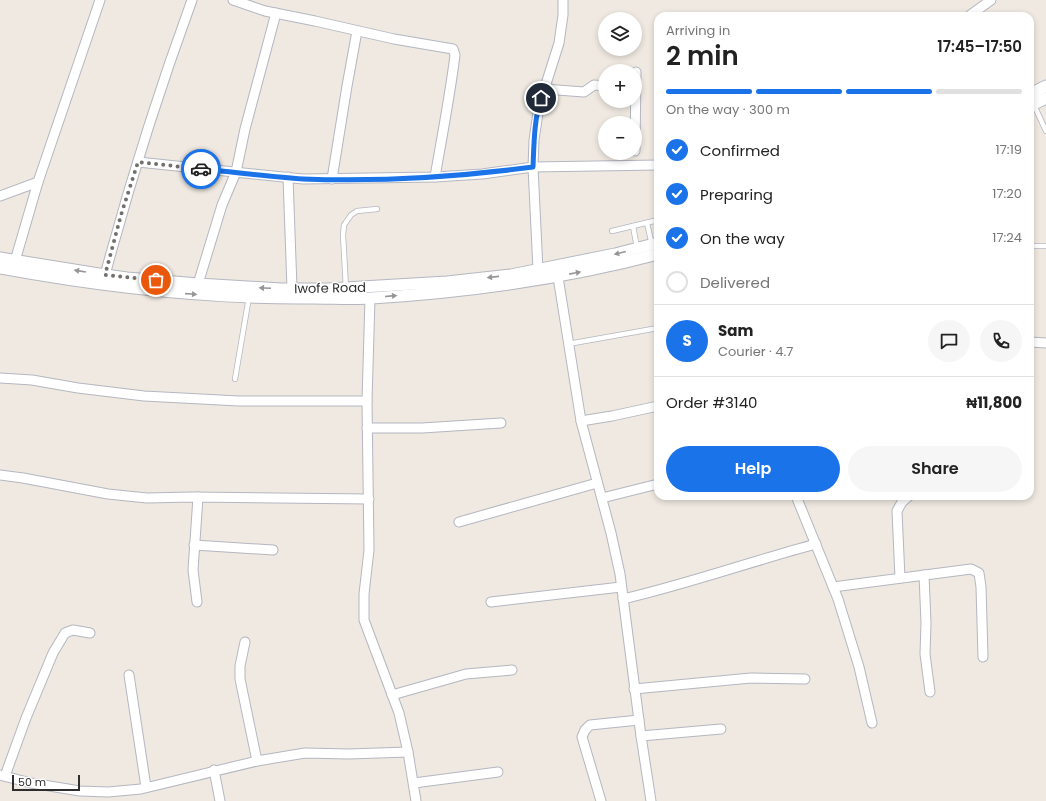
<!DOCTYPE html>
<html lang="en">
<head>
<meta charset="utf-8">
<style>
  :root { --surface:#fff; --page:#f6f6f6; --text:#222; --muted:#767676; --line:#e0e0e0; --accent:#1a73e8 }
  body { margin:0; font-family:Poppins,sans-serif; background:var(--page); color:var(--text); height:100vh; display:flex; flex-direction:column; font-size:15px; white-space:nowrap }
  * { box-sizing:border-box; margin:0 }
  p { font-size:13px; color:var(--muted) }
  .icon { flex:none; width:22px; height:22px; fill:none; stroke:currentColor; stroke-width:2; stroke-linecap:round; stroke-linejoin:round }
  .map { position:relative; flex:1; overflow:hidden }
  .side { position:absolute; left:654px; top:12px; width:380px; height:488px; display:flex; flex-direction:column; background:var(--surface); border-radius:12px; box-shadow:0 2px 6px #0003 }
  .side>* { flex:none }
  .buttons { position:absolute; left:598px; top:12px; display:grid; gap:8px }
  .buttons a { display:grid; place-items:center; width:44px; height:44px; border-radius:50%; background:var(--surface); box-shadow:0 2px 6px #0003; font-size:20px }
  .scale { position:absolute; left:12px; bottom:10px; width:68px; box-sizing:border-box; padding-left:4px; border:2px solid #2e2e2e; border-top:0; font-size:11px; line-height:14px; white-space:nowrap; color:#2e2e2e; -webkit-text-stroke:3px #fff; paint-order:stroke }
  .pin { position:absolute; display:grid; place-items:center; width:34px; height:34px; color:#fff; margin:-17px; border:2px solid #fff; border-radius:50%; box-shadow:0 1px 4px #0007 }
  .courier { position:absolute; display:grid; place-items:center; width:40px; height:40px; margin:-20px; border:3px solid #1a73e8; border-radius:50%; background:#fff; color:#222; box-shadow:0 1px 5px #0007 }
  .headline em { font-style:normal; font-weight:600 }
  .headline div { display:flex; flex-direction:column-reverse }
  .headline { display:flex; align-items:center; justify-content:space-between; height:68px; padding:0 12px }
  h1 { font-size:26px; font-weight:600; line-height:30px }
  .bar { display:grid; grid-template-columns:repeat(4,1fr); gap:6px 4px; align-content:center; height:48px; padding:0 12px }
  .bar i { height:5px; border-radius:3px; background:var(--line) }
  .bar .current { background:var(--accent) }
  .bar p { grid-column:span 4 }
  .line { display:flex; align-items:center; gap:10px; padding:0 12px; border-top:1px solid var(--line) }
  .line div { flex:1 }
  .round { display:grid; place-items:center; flex:none; width:42px; height:42px; border-radius:21px; background:var(--page) }
  ol { padding:0 12px; list-style:none }
  li { display:flex; align-items:center; gap:12px; height:44px }
  li p { margin-inline-start:auto }
  li .icon { padding:4px; border-radius:50%; background:var(--accent); color:#fff; stroke-width:4 }
  li:last-child { color:var(--muted) }
  li i { width:22px; height:22px; border:2px solid var(--line); border-radius:50% }
  .primary-button { display:flex; gap:8px; margin-top:auto; padding:8px 12px }
  .primary-button a { flex:1; height:46px; border-radius:24px; background:var(--accent); color:#fff; font-size:16px; font-weight:600; line-height:46px; text-align:center }
  .primary-button a+a { background:var(--page); color:var(--text) }
  .map>svg:first-child { display:block }
  .lines { fill:none; stroke-linecap:round; stroke-linejoin:round }
  .service-casing { stroke:#b4b7c1; stroke-width:6 }
  .minor-casing { stroke:#b4b7c1; stroke-width:11 }
  .tertiary-casing { stroke:#b4b7c1; stroke-width:13 }
  .service { stroke:#fff; stroke-width:4.5 }
  .minor { stroke:#fff; stroke-width:9 }
  .tertiary { stroke:#fff; stroke-width:11 }
  .oneway { fill:#969696 }
  .done { stroke:#726f6d; stroke-width:4; stroke-dasharray:0 7.2 }
  .route { stroke:#1a73e8; stroke-width:5 }
  .labels { text-anchor:middle; dominant-baseline:central; stroke-width:3; stroke-linejoin:round; paint-order:stroke }
  .street-label { font-size:13px; fill:#2e2e2e; stroke:#fff }
</style>
</head>
<body>
<div class="map">
<svg width="1046" height="801" viewBox="0 0 1046 801">
  <rect width="100%" height="100%" fill="#efe9e1"/>
  <g class="lines">
    <g class="service-casing">
      <g id="service">
        <polyline points="1034,105 1046,131"/>
        <polyline points="647,223 652,245"/>
        <polyline points="633,226 637,248"/>
        <polyline points="612,231 658,220"/>
        <polyline points="1030,246 1046,246"/>
        <polyline points="346,288 343,235 344,225 351,215 357,211 377,209"/>
        <polyline points="568,344 658,328"/>
        <polyline points="235,379 249,297"/>
      </g>
    </g>
    <g class="minor-casing">
      <g id="minor">
        <path d="M233,0L265,11L315,21L394,39L453,49L455,55C450,96 442,136 435,177"/>
        <polyline points="969,16 991,0"/>
        <polyline points="544,89 584,92 594,85 605,86"/>
        <polyline points="635,151 636,72"/>
        <polyline points="138,162 303,179 435,177 482,174 533,167 658,165"/>
        <polyline points="288,177 292,288"/>
        <polyline points="332,179 347,86 357,31"/>
        <polyline points="0,196 38,182"/>
        <polyline points="15,261 38,182 100,0"/>
        <polyline points="538,270 533,167 534,140 539,106 559,43 563,15 563,0"/>
        <path d="M105,275C130,182 159,90 192,0"/>
        <polyline points="558,277 581,421 611,533 620,574 641,736 651,801"/>
        <polyline points="198,284 222,205 236,172 245,129 276,13"/>
        <polyline points="370,298 367,401 369,550 364,594 364,620 399,713 408,752 416,801"/>
        <polyline points="1030,342 1046,343"/>
        <polyline points="0,378 32,380 78,388 144,396 239,401 367,401"/>
        <polyline points="581,421 612,416 658,406"/>
        <polyline points="367,428 422,428 501,423"/>
        <polyline points="0,475 23,478 108,494 147,498 192,497 369,499"/>
        <polyline points="796,496 838,599 859,667 872,723"/>
        <polyline points="602,498 658,484"/>
        <polyline points="459,522 597,483"/>
        <polyline points="194,545 273,550"/>
        <polyline points="924,575 926,623 925,654 930,692"/>
        <polyline points="900,578 897,511 902,502 909,496"/>
        <polyline points="833,587 971,569 979,573 981,587 983,657"/>
        <path d="M623,599C688,584 752,561 816,544"/>
        <polyline points="197,602 193,570 198,497"/>
        <polyline points="491,602 621,587"/>
        <polyline points="245,642 240,666 240,679 257,761"/>
        <polyline points="129,675 146,787"/>
        <polyline points="634,689 751,678 805,679"/>
        <polyline points="392,695 466,674 512,670"/>
        <polyline points="641,736 721,729"/>
        <polyline points="214,770 220,801"/>
        <polyline points="0,775 31,783 80,791 108,792 141,789 257,761 305,753 349,754 408,752"/>
        <polyline points="5,776 26,718 53,653 65,633 73,630 90,633"/>
        <polyline points="414,783 498,772"/>
        <polyline points="601,801 582,737 585,730 590,725 639,720"/>
      </g>
    </g>
    <g class="tertiary-casing">
      <g id="tertiary">
        <polyline points="1030,94 1046,86"/>
        <polyline points="1030,106 1046,98"/>
        <polyline points="0,258 105,275 127,278 198,284 281,289 328,289 447,282 511,275 615,254 658,243"/>
        <path d="M0,268C103,287 207,299 312,298C332,298 352,299 372,298C468,292 564,279 658,254"/>
      </g>
    </g>
    <use href="#service" class="service"/>
    <use href="#minor" class="minor"/>
    <use href="#tertiary" class="tertiary"/>
  </g>
  <defs><path id="oneway-solid" d="M-6-.8H1V-3.2L6.5 0L1 3.2V.8H-6Z"/></defs>
  <g class="oneway">
    <use href="#oneway-solid" transform="translate(620 253) rotate(166)"/>
    <use href="#oneway-solid" transform="translate(80 271) rotate(-171)"/>
    <use href="#oneway-solid" transform="translate(575 273) rotate(-11)"/>
    <use href="#oneway-solid" transform="translate(493 277) rotate(174)"/>
    <use href="#oneway-solid" transform="translate(265 288) rotate(-177)"/>
    <use href="#oneway-solid" transform="translate(191 294) rotate(4)"/>
    <use href="#oneway-solid" transform="translate(391 296) rotate(-5)"/>
  </g>
  <g class="lines">
    <polyline class="done" points="156,280 105,275 121,215 138,162 201,169"/>
    <path class="route" d="M201,169C235,172 269,177 303,179C380,182 457,177 533,167C534,144 534,120 541,98"/>
  </g>
  <g class="labels">
    <g class="street-label">
      <text transform="translate(330 288) rotate(-1)">Iwofe Road</text>
    </g>
  </g>
</svg>
<div class="buttons">
<a><svg class="icon" aria-label="layers" viewBox="0 0 24 24"><path d="M12 4l9 5-9 5-9-5zM3 14l9 5 9-5"/></svg></a>
<a>+</a>
<a>−</a>
</div>
<div class="scale">50 m</div>
<div class="pin" style="left:156px;top:280px;background:#ea580c"><svg class="icon" aria-label="bag" viewBox="0 0 24 24"><path d="M5 8h14l-1 12H6zM9 8a3 3 0 0 1 6 0"/></svg></div>
<div class="pin" style="left:541px;top:98px;background:#1f2937"><svg class="icon" aria-label="home" viewBox="0 0 24 24"><path d="M3 11l9-7 9 7M6 9v11h12V9"/></svg></div>
<div class="courier" style="left:201px;top:169px"><svg class="icon" aria-label="car" viewBox="0 0 24 24"><path d="M5 17H2v-5l4-1 3-4h7l3 4 3 1v5h-3M9 17h6M6 11h13"/><circle cx="7" cy="17" r="2"/><circle cx="17" cy="17" r="2"/></svg></div>
<section class="side">
<div class="headline"><div><h1>2 min</h1><p>Arriving in</p></div><em>17:45–17:50</em></div>
<div class="bar"><i class="current"></i><i class="current"></i><i class="current"></i><i></i><p>On the way · 300 m</p></div>
<ol>
<li><svg class="icon" aria-label="check" viewBox="0 0 24 24"><path d="M5 12l5 5 9-10"/></svg>Confirmed<p>17:19</p></li>
<li><svg class="icon" aria-label="check" viewBox="0 0 24 24"><path d="M5 12l5 5 9-10"/></svg>Preparing<p>17:20</p></li>
<li><svg class="icon" aria-label="check" viewBox="0 0 24 24"><path d="M5 12l5 5 9-10"/></svg>On the way<p>17:24</p></li>
<li><i></i>Delivered</li>
</ol>
<div class="line" style="height:72px"><b class="round" style="background:var(--accent);color:#fff">S</b><div><b>Sam</b><p>Courier · 4.7</p></div><a class="round"><svg class="icon" aria-label="chat" viewBox="0 0 24 24"><path d="M4 5h16v11H9l-5 4z"/></svg></a><a class="round"><svg class="icon" aria-label="phone" viewBox="0 0 24 24"><path d="M5 4h4l2 5-3 2q2 4 5 5l2-3 5 2v4C11 20 4 13 5 4z"/></svg></a></div>
<div class="line" style="height:52px"><div>Order #3140</div><b>₦11,800</b></div>
<div class="primary-button"><a>Help</a><a>Share</a></div>
</section>
</div>
</body>
</html>
